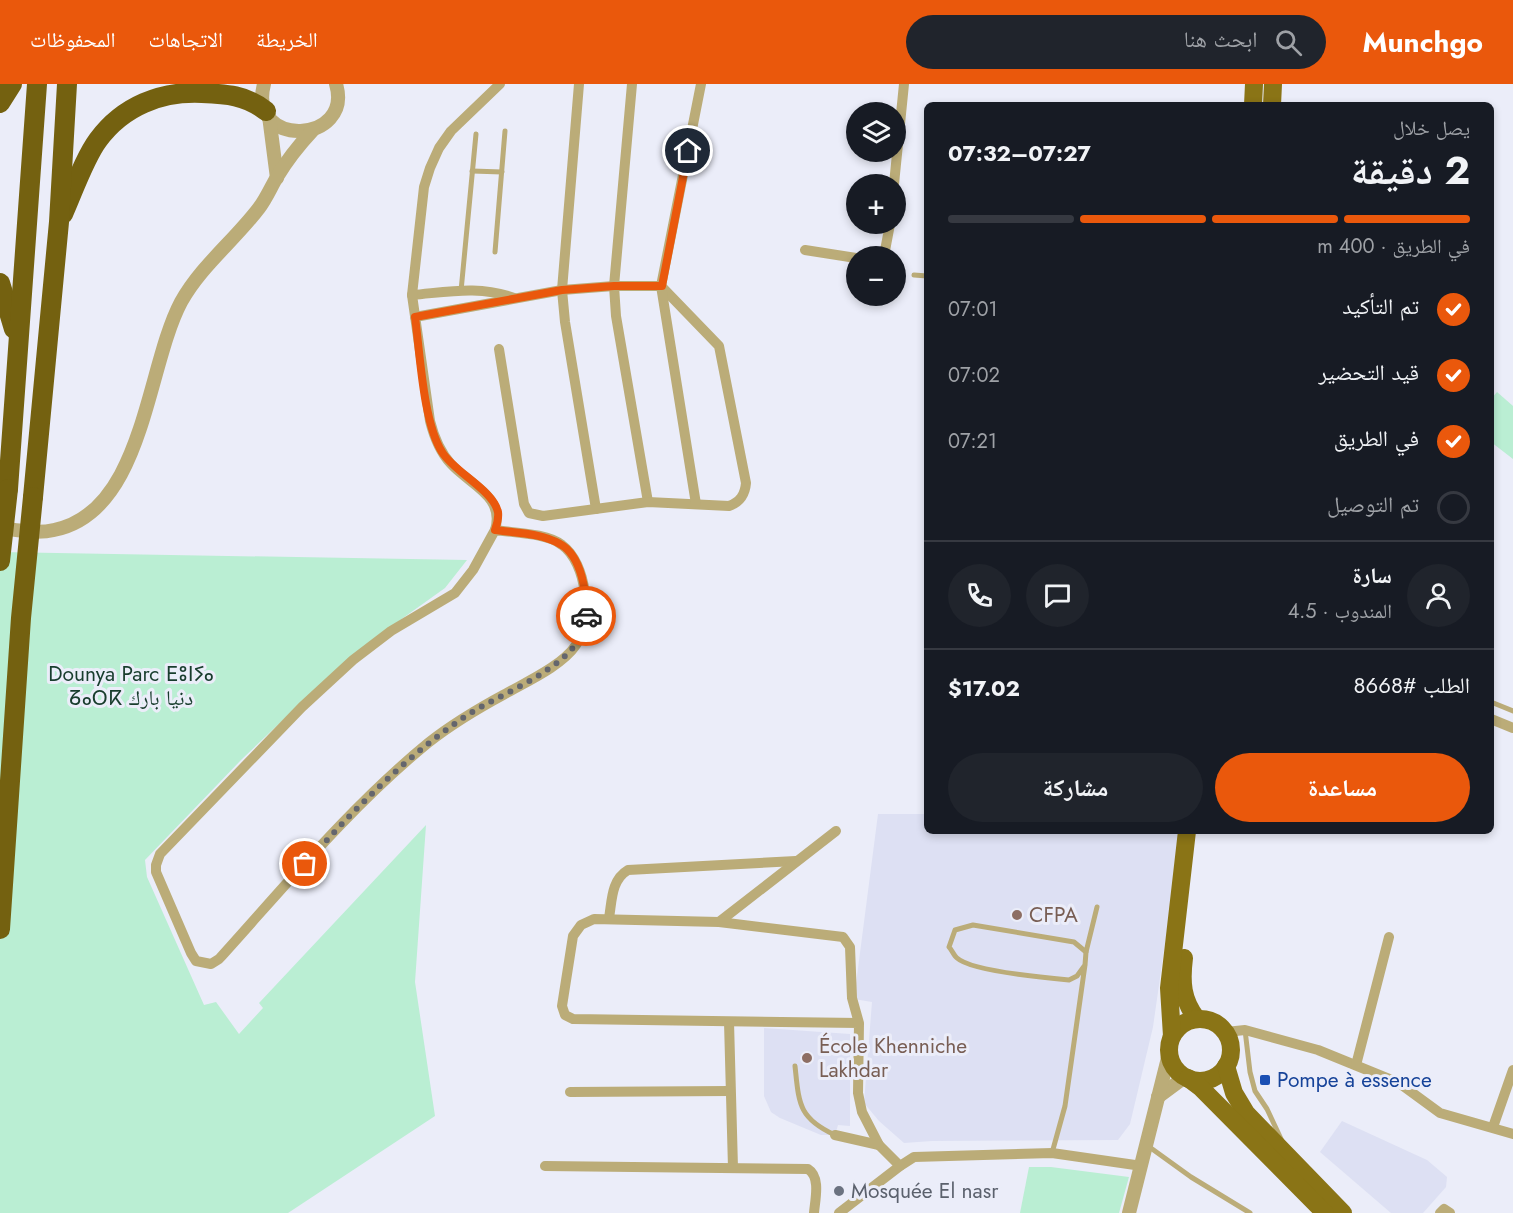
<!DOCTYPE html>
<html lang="ar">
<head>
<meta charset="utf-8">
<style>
  :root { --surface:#171b24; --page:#20242c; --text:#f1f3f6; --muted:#9ea1a6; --line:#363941; --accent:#ea580c }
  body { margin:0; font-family:Jost,"Noto Naskh Arabic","Noto Sans Tifinagh",sans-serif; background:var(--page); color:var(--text); direction:rtl; height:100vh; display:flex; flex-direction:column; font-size:22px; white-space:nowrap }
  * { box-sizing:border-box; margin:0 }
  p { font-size:20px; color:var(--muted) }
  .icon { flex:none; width:33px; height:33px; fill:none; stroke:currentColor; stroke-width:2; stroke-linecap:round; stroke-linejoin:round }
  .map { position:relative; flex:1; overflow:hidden; direction:ltr }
  .sheet { position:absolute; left:924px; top:18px; width:570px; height:732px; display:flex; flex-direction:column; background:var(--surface); border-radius:9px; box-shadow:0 3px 9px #0003; direction:rtl }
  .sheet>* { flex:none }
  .tools { position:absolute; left:846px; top:18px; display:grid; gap:12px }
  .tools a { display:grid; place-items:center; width:60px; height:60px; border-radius:50%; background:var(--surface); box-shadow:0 3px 9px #0003; font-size:30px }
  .pin { position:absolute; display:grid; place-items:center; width:51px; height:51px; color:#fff; margin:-26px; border:3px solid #fff; border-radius:50%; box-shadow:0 2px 6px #0007 }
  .courier { position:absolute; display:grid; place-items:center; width:60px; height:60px; margin:-30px; border:4px solid #ea580c; border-radius:50%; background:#fff; color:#222; box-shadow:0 2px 8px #0007 }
  .headline em { font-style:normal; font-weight:700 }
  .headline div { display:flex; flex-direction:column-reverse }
  .headline { display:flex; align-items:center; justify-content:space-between; height:102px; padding:0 24px }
  h1 { font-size:39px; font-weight:700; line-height:45px }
  .bar { display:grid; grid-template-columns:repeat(4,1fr); gap:9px 6px; align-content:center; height:72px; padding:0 24px }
  .bar i { height:8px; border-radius:4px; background:var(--line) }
  .bar .current { background:var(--accent) }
  .bar p { grid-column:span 4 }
  .line { display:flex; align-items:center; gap:15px; padding:0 24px; border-top:2px solid var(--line) }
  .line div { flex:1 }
  .round { display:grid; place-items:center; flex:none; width:63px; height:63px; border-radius:32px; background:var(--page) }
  ol { padding:0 24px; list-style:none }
  li { display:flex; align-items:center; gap:18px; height:66px }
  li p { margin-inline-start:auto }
  li .icon { padding:6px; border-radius:50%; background:var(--accent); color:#fff; stroke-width:4 }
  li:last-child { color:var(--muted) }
  li i { width:33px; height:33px; border:3px solid var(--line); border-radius:50% }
  .cta { display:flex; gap:12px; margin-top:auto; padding:12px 24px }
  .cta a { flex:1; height:69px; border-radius:36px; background:var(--accent); color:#fff; font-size:24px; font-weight:700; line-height:69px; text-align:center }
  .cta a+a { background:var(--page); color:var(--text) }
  header { display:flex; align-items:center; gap:36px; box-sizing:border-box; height:84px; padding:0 30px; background:var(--accent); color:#fff }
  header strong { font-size:28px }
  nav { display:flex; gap:33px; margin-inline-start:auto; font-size:21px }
  .search { width:420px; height:54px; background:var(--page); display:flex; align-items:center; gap:15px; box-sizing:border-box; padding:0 21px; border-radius:33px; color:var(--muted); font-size:22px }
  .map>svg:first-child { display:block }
  .built { fill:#dde0f3 }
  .green { fill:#baeed3 }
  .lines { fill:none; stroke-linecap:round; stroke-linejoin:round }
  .service { stroke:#bbac78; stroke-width:5 }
  .minor { stroke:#bbac78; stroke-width:10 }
  .tertiary { stroke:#bbac78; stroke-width:14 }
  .primary { stroke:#8a7416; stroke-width:18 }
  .motorway { stroke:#746110; stroke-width:20 }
  .motorway-bridge { stroke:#746110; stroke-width:20 }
  .done { stroke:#64666d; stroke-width:6; stroke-dasharray:0 10.8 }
  .route { stroke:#ea580c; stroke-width:8 }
  .education-dot { fill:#8d6e63; stroke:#ebedf9; stroke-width:2 }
  .transit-dot { fill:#1a4fb4; stroke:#ebedf9; stroke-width:2 }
  .worship-dot { fill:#6b7280; stroke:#ebedf9; stroke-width:2 }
  .labels { text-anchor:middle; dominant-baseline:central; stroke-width:6; stroke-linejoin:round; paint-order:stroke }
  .park-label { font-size:21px; fill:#183d2d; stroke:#ebedf9 }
  .education-label { font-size:21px; fill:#785e54; stroke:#ebedf9; text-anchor:start }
  .transit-label { font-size:21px; fill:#164399; stroke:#ebedf9; text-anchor:start }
  .worship-label { font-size:21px; fill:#5b616d; stroke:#ebedf9; text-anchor:start }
</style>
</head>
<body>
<header>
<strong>Munchgo</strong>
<div class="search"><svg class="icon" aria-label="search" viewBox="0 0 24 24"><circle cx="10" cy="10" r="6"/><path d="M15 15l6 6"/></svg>ابحث هنا</div>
<nav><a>الخريطة</a><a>الاتجاهات</a><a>المحفوظات</a></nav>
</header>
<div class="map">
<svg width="1513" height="1129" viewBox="0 0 1513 1129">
  <rect width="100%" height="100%" fill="#ebedf9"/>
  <g class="built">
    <polygon points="878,730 927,730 927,747 1181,747 1153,943 1130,1040 1118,1056 932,1057 904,1059 879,1037 864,1019 872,918 854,915"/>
    <polygon points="764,944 850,950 850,1042 838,1041 835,1051 821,1051 780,1034 771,1028 764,1012"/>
    <polygon points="1342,1037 1427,1076 1447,1093 1446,1103 1423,1129 1391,1129 1320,1068"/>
  </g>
  <g class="green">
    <polygon points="1497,308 1513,322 1513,375 1491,358 1491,315"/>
    <polygon points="0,468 467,476 445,504 403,534 330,591 242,675 145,776 147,793 204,921 216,918 239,950 263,924 259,919 426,741 415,898 435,1032 288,1129 0,1129"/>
    <polygon points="1029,1083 1051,1083 1129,1093 1119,1129 1020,1129"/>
  </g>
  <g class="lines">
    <g class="service">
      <polyline points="472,87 502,88"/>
      <polyline points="495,168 505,47"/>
      <polyline points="914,191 927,192"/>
      <polyline points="461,207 476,50"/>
      <polyline points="1491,618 1513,627"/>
      <polyline points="1086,868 1097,823"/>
      <polyline points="1245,946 1250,988 1255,1007 1267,1025 1282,1057"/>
      <path d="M795,982C799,1019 798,1034 835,1051"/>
      <polyline points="1148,1062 1191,1093 1250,1129"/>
      <path d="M1052,1069L1065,1022L1085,881L1086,868L1074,858L973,841L955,846L949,863C952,866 954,872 957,874C971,887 1047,894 1069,896L1077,892L1085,881"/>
    </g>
    <g class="minor">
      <polyline points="579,0 562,206 565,238 596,425"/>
      <polyline points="632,0 614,202 616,232 648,418"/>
      <polyline points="894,100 904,0"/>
      <polyline points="805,166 856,174"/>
      <polyline points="884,172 890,140"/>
      <path d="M412,211C448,208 479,201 514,214"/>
      <path d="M415,233L562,206L614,202H661L719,262L746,399C745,411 740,418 729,422L648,418L543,432L529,429L524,420L499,265"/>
      <polyline points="696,420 661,202 701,0"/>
      <path d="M495,446C514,449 547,449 562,461C587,479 593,536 576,561C562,582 526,598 505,610C479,624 452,640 428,659C351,722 286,801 219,875L211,880L196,877L191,869L156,788V781L160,770L302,623L353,576L391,547L455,509L473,486Z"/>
      <path d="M495,446C505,412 470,401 451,380C440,368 434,353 430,337L412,211L424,103L430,84L439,64L451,47L500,0"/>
      <polyline points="1491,635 1513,644"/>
      <path d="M609,834C612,817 611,796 628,786L796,777"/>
      <polyline points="719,838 836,747"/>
      <polyline points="729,938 733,1084"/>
      <polyline points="859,939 573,935 565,931 562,922 573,852 581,841 594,835 719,838 843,853 850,863 852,914 859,939 858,1009 862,1028 879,1061 900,1082"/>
      <polyline points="1226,948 1245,946 1318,966 1399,999 1440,1029 1513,1050"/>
      <polyline points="1356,981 1389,853"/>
      <polyline points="570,1008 730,1007"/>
      <polyline points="1493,1043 1513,986"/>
      <polyline points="835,1051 879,1061"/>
      <path d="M545,1082L808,1085C821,1093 815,1116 814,1129"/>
      <polyline points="839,1129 900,1082 914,1073 1052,1069 1142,1082"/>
      <polyline points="1440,1129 1444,1125 1450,1129"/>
    </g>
    <g class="tertiary">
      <path d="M264,0C247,65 354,60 336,0"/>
      <polyline points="269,32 277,94"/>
      <path d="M0,444C17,446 37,450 54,446C144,428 146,284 181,218C201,182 234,157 259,124C266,115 271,103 277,93C287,76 299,61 313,46"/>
      <polyline points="1158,1013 1185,993"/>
      <polyline points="1129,1129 1169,970"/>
    </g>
    <g class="primary">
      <polyline points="1253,21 1254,0"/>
      <polyline points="1272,21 1273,0"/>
      <path d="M1184,874C1181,898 1182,916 1197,935"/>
      <circle cx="1200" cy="966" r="31"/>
      <polyline points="1172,952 1169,904 1187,747"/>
      <polyline points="1226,982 1234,1009 1246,1029 1343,1129"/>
      <polyline points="1188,994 1200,1003 1325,1129"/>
    </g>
    <g class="motorway">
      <polyline points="0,19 12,0"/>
      <path d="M63,130C73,108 84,75 98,56C123,22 161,7 202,9C226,10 246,11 266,27"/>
      <polyline points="0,199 14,245"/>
      <polyline points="8,405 37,0"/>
      <polyline points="33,413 59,138 67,0"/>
    </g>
    <g class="motorway-bridge">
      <polyline points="0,477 8,405"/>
      <polyline points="0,845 21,534 33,413"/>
    </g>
  </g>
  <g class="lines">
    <path class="done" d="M305,780C352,728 402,676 460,636C487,617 520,605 547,586C567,572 584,558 586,532"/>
    <path class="route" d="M586,532C587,510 582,472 560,460C541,449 516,449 495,446C497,440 499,435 498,428C493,406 454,388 442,368C423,338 420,269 415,233L562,206L614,202H662L688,67"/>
  </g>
  <g class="education-dot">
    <circle cx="1017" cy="831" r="6"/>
    <circle cx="807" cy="974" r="6"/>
  </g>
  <rect class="transit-dot" x="1259" y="990" width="12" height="12" rx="3"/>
  <circle class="worship-dot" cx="839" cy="1107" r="6"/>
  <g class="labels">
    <g class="park-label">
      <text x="131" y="590">Dounya Parc ⴹⵓⵏⵢⴰ<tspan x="131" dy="24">ⵒⴰⵔⴽ دنيا بارك</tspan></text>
    </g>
    <g class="education-label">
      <text x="1029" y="831">CFPA</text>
      <text x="819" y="962">École Khenniche<tspan x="819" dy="24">Lakhdar</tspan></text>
    </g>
    <g class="transit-label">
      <text x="1277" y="996">Pompe à essence</text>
    </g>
    <g class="worship-label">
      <text x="851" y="1107">Mosquée El nasr</text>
    </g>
  </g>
</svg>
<div class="tools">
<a><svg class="icon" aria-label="layers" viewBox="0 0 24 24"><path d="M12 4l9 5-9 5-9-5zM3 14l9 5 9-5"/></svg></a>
<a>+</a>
<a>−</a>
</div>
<div class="pin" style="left:305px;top:780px;background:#ea580c"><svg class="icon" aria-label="bag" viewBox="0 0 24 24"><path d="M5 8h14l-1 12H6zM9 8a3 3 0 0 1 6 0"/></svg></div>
<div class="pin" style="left:688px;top:67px;background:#1f2937"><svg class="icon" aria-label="home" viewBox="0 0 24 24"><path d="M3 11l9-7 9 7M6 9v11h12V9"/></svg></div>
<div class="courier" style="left:586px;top:532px"><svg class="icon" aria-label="car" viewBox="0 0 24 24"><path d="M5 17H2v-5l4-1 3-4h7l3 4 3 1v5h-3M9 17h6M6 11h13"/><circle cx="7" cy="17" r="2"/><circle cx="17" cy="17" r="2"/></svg></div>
<section class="sheet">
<div class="headline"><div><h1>2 دقيقة</h1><p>يصل خلال</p></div><em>07:27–07:32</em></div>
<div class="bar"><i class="current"></i><i class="current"></i><i class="current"></i><i></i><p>في الطريق · 400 m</p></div>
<ol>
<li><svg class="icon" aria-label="check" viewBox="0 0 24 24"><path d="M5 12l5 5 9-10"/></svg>تم التأكيد<p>07:01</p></li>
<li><svg class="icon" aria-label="check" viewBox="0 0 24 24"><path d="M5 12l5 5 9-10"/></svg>قيد التحضير<p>07:02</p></li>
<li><svg class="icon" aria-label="check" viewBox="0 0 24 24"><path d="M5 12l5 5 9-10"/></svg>في الطريق<p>07:21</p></li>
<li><i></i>تم التوصيل</li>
</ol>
<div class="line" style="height:108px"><a class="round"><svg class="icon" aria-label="person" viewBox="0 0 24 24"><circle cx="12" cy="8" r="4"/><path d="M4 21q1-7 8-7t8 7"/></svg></a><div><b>سارة</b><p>المندوب · 4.5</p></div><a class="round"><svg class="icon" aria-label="chat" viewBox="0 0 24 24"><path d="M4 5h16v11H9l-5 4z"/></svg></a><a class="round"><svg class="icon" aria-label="phone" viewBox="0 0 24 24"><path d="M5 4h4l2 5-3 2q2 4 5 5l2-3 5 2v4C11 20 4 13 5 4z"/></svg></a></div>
<div class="line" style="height:78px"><div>الطلب #8668</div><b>$17.02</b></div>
<div class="cta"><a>مساعدة</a><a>مشاركة</a></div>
</section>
</div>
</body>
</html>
